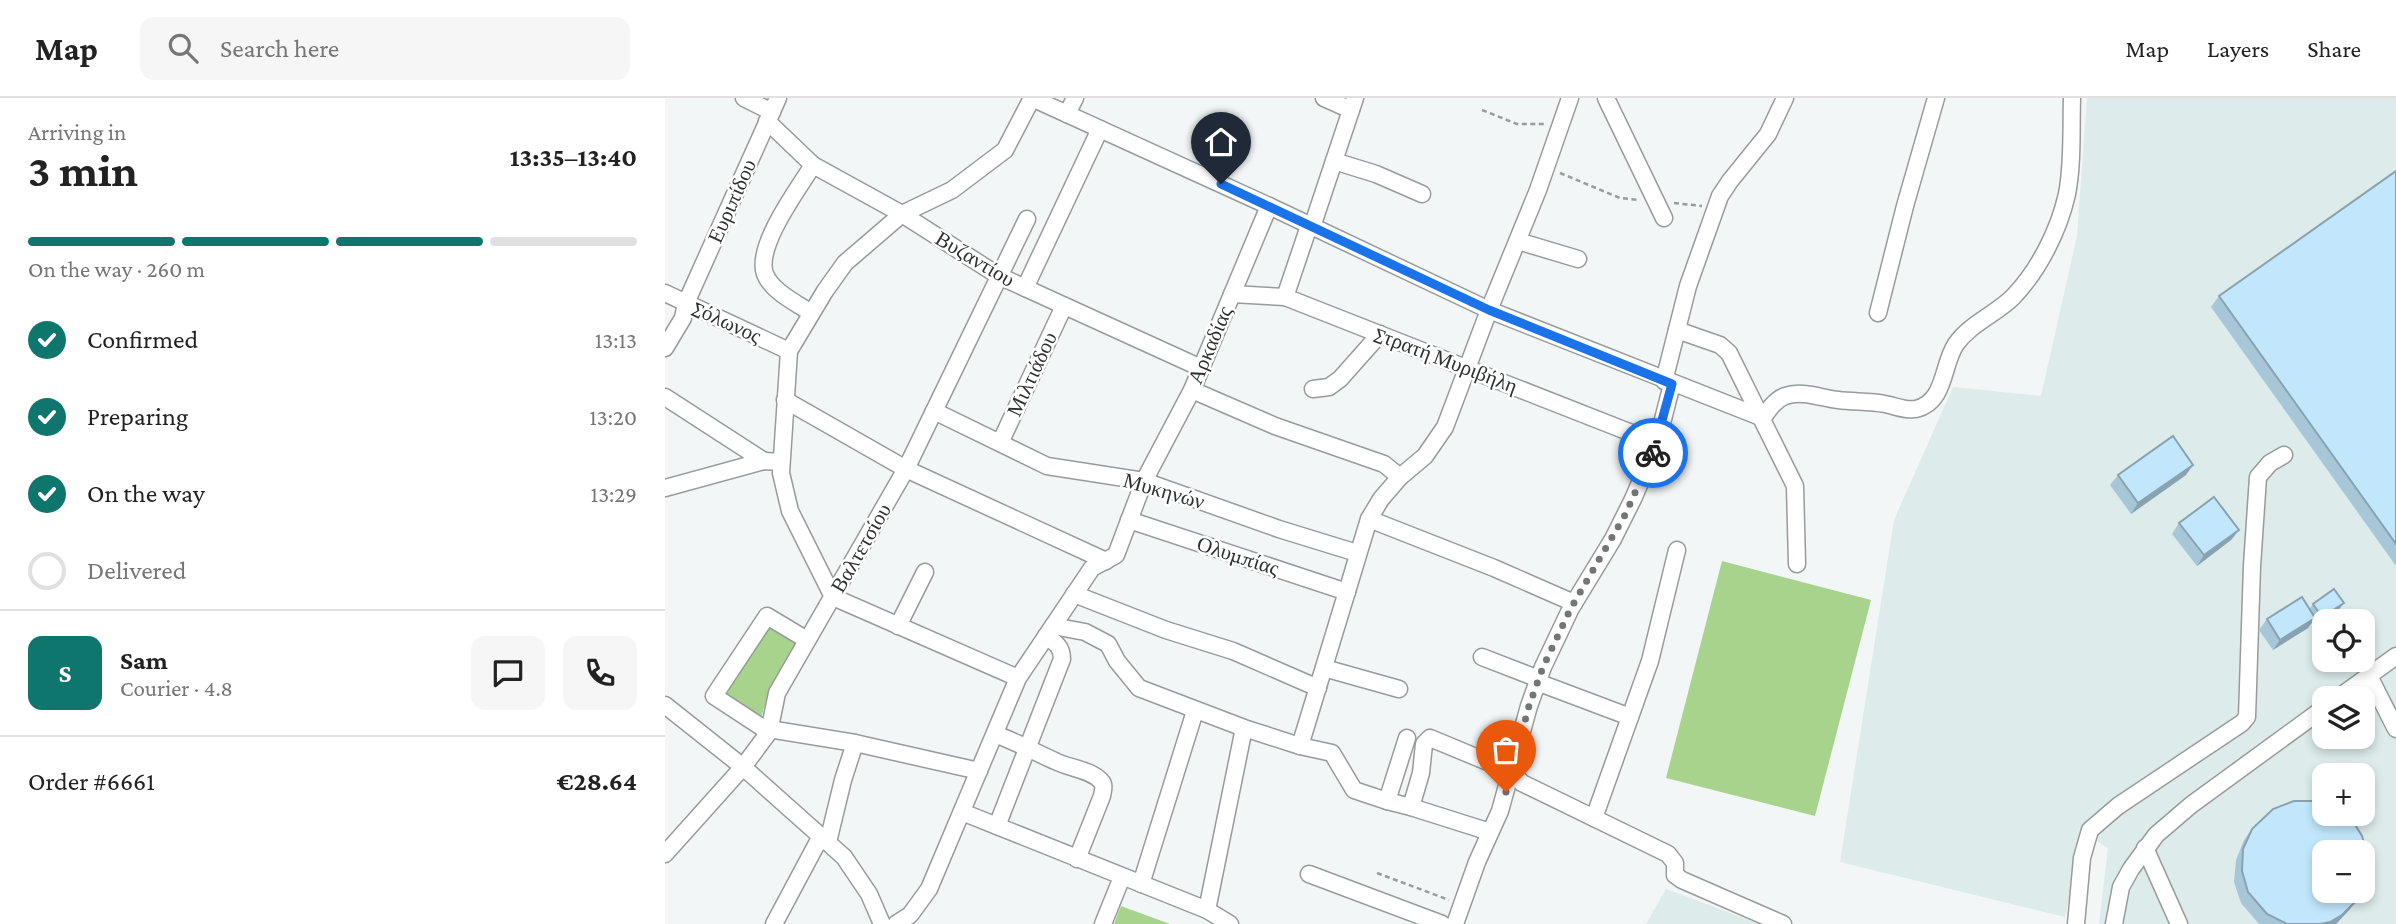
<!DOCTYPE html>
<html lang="en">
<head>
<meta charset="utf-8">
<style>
  :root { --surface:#fff; --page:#f6f6f6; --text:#222; --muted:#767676; --line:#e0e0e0; --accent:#0f766e }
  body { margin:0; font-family:"Crimson Pro",serif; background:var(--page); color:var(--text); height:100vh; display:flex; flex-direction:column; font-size:26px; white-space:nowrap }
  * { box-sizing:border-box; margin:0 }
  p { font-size:23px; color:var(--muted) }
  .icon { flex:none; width:38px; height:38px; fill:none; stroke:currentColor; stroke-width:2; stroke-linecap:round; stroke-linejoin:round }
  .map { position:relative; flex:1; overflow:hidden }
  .sheet { display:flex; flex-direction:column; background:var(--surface); width:665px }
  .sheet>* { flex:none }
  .tools { position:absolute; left:1647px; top:511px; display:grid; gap:14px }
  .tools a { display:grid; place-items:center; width:63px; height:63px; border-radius:14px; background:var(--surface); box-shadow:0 4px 10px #0003; font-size:35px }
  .pin { position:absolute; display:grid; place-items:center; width:60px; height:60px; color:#fff; margin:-72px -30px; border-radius:50% 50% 50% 0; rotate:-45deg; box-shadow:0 0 7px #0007 }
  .pin .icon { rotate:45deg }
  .courier { position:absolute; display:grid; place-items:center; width:70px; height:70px; margin:-35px; border:5px solid #1a73e8; border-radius:50%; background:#fff; color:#222; box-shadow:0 2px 9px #0007 }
  .overview em { font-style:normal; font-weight:700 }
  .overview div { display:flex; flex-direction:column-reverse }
  .overview { display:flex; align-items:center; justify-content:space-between; height:119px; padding:0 28px }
  h1 { font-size:46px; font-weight:700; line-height:52px }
  .bar { display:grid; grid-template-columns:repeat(4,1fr); gap:10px 7px; align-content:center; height:84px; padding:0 28px }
  .bar i { height:9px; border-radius:5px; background:var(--line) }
  .bar .selected { background:var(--accent) }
  .bar p { grid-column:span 4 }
  .line { display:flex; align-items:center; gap:18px; padding:0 28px; border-top:2px solid var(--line) }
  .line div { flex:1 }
  .round { display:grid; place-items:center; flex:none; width:74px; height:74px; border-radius:14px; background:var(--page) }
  ol { padding:0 28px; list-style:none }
  li { display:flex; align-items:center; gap:21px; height:77px }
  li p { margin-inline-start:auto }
  li .icon { padding:7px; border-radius:50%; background:var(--accent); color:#fff; stroke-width:4 }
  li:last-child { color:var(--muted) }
  li i { width:38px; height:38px; border:4px solid var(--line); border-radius:50% }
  header { display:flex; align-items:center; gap:42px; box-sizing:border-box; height:98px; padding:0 35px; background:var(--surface); border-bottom:2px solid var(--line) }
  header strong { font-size:33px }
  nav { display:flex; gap:38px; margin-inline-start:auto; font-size:24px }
  .search { width:490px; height:63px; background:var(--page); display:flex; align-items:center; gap:18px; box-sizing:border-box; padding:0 24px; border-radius:14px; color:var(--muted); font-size:26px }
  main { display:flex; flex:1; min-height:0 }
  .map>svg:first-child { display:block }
  .built { fill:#ddebeb; fill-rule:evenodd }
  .green { fill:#a8d38c }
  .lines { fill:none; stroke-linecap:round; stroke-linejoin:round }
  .minor-casing { stroke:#989b9b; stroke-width:19 }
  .path { stroke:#999c9c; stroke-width:2.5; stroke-dasharray:5 3.5; stroke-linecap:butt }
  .minor { stroke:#fff; stroke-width:16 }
  .wall { fill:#a7c7d9 }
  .shaded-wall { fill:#88a2b0 }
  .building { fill:#c2e7fc; stroke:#88a2b0; stroke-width:2 }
  .done { stroke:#737676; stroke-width:7; stroke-dasharray:0 12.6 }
  .route { stroke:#1a73e8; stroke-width:9 }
  .labels { text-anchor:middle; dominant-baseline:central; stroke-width:5; stroke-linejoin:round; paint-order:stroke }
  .street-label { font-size:21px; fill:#2f3131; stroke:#fff }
</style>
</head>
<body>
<header>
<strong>Map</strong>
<div class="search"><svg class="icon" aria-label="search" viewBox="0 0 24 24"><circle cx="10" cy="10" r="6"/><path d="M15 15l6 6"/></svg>Search here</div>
<nav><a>Map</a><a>Layers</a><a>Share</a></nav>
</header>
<main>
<section class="sheet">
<div class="overview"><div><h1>3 min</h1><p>Arriving in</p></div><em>13:35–13:40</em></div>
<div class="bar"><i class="selected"></i><i class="selected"></i><i class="selected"></i><i></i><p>On the way · 260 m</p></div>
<ol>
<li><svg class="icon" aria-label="check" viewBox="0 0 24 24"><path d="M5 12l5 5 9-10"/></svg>Confirmed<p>13:13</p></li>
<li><svg class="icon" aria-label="check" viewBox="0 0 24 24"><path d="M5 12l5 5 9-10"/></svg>Preparing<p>13:20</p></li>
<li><svg class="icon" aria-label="check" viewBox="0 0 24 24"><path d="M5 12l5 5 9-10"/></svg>On the way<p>13:29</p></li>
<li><i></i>Delivered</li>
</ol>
<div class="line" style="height:126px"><b class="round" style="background:var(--accent);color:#fff">S</b><div><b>Sam</b><p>Courier · 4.8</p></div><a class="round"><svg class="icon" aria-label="chat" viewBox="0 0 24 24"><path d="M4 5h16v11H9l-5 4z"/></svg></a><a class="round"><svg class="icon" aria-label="phone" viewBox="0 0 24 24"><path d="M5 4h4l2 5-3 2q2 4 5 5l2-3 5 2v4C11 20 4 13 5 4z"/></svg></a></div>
<div class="line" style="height:91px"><div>Order #6661</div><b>€28.64</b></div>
</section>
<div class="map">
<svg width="1731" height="826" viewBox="0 0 1731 826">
  <rect width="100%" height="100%" fill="#f2f6f6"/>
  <g class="built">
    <path d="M1422,0H1731V826H1434L1443,750L1419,735L1400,819L1175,764L1229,422L1288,289L1376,298L1412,138ZM1659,523H1698V562H1659ZM1659,600H1698V639H1659ZM1659,677H1698V716H1659ZM1659,754H1698V793H1659Z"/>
    <polygon points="1001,791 1095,826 981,826"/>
  </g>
  <g class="green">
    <polygon points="1057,463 1206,502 1150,718 1001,680"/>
    <polygon points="102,525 133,545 104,593 95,623 55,597"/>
    <polygon points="456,808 505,826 449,826"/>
  </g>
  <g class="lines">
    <g class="minor-casing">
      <g id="minor">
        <polyline points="79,0 107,14"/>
        <path d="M367,0L604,108L824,212L1098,320C1104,311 1110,302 1120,298C1137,292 1156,300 1173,302C1189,304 1205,303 1220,306C1231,308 1240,313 1251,311C1281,304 1277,266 1291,246C1305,226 1331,216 1348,199C1374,172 1394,132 1402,96C1408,65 1406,31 1407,0"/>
        <polyline points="659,0 686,12"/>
        <polyline points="941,0 999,120"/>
        <polyline points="402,16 410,0"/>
        <polyline points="102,23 148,67 237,116 334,178 536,270"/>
        <polyline points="669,63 711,76 757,96"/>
        <polyline points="647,129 690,0"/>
        <polyline points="853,143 913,161"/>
        <polyline points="360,190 435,31"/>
        <polyline points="0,195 124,253"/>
        <polyline points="567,196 620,199 992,345"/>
        <polyline points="620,199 644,128"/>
        <path d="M146,215C132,205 107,194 100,176C90,148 134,90 148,67"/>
        <polyline points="1213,215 1240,108 1271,0"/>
        <polyline points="1012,232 1055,247 1064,255 1130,388 1132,466"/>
        <polyline points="0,250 18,220 21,205 113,0"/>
        <polyline points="999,283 1023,188 1055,98 1065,83 1103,36 1120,0"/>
        <polyline points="648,291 664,289 675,281 715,236"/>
        <polyline points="527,292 610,328 719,366 735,379"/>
        <polyline points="0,299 99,363"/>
        <polyline points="120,302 241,371 441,463"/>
        <polyline points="269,313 382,368 479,383 614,431 692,455"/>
        <polyline points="335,345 399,208"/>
        <polyline points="0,390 99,363 116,364"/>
        <polyline points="704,421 829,470 909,505"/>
        <polyline points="464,422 682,494"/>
        <polyline points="409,496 501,532 568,553 653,590"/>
        <polyline points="233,528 260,474"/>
        <polyline points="388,528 420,534 443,546 452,563 474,590 579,630 635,648 667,655 689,692 722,703 742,640"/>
        <polyline points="817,559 874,581"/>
        <polyline points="659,570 734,591"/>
        <polyline points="1704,578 1731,631"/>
        <polyline points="353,580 168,499 125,413 116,375 124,253 160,193 180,165 237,116 287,92 340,52 367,0"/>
        <polyline points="872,584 965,619"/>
        <polyline points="1673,600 1731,558"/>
        <polyline points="0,607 78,669 179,759 204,796 217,826"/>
        <polyline points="104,631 190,645 314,673"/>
        <polyline points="104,634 49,598 102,518 142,542"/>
        <path d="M330,636C351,644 370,654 390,663C403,670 425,671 436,683C440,687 438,692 437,698L412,761"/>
        <polyline points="635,648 704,421 716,401 735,379 760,358 780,329 824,212 873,92 905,0"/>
        <polyline points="722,703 746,709 756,675 759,646 765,640 847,674 857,685 1003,756 1010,765 1010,777 1017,782 1118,826"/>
        <polyline points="746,709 825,734"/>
        <polyline points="297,714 542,812 565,826"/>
        <polyline points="929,720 985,563 1012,452"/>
        <path d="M332,728L397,561C397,549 391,545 381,538"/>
        <polyline points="163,744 178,682 190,645"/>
        <polyline points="1480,750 1514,826"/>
        <polyline points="0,756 78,669 104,634 112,595 241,371 362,121"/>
        <polyline points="644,776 777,826"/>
        <polyline points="476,786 530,613"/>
        <polyline points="542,812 579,630"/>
        <polyline points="109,826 156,738"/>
        <polyline points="231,826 245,817 264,791 353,580 427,470 451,457 479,383 527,292 604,108"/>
        <polyline points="438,826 457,779"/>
        <polyline points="790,826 812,764 835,713 864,608 878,569 906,510 948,441 968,401 992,345 1007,286"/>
        <polyline points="1411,826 1417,760 1425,732 1453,708 1577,625 1582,619 1587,468 1593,379 1605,365 1619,357"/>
        <polyline points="1449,826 1456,789 1466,771 1491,737 1526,707 1659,610"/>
      </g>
    </g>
    <g class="path">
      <polyline points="817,12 852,26 881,26"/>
      <polyline points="895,75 955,100 974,102"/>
      <polyline points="1009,105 1037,108"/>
      <polyline points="712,775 784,802"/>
    </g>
    <use href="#minor" class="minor"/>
  </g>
  <g class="wall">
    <polygon points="1731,73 1731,468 1546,209 1554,198"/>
    <polygon points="1453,377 1521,377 1466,416 1445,387"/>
    <polygon points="1514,425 1574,432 1566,442 1532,468 1507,436"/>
    <polygon points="1679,505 1671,515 1650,530 1646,525 1643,530 1608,552 1594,532 1602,521 1645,510 1648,506"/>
    <polygon points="1587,731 1685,811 1671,826 1594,826 1576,805 1569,784 1571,762 1579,742"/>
  </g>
  <g class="shaded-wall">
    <polygon points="1528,367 1521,377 1466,416 1473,405"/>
    <polygon points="1574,432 1566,442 1532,468 1539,457"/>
    <polygon points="1679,505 1671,515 1650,530 1657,519"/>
    <polygon points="1650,520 1643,530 1608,552 1615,542"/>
    <polygon points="1693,801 1685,811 1671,826 1655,826"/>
  </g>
  <g class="building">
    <polygon points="1731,73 1731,446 1554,198"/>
    <polygon points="1508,338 1528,367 1473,405 1453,377"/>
    <polygon points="1549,399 1574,432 1539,457 1514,425"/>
    <polygon points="1669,491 1679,505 1657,519 1648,506"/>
    <polygon points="1637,499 1650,520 1615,542 1602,521"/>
    <polygon points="1629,703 1651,703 1659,706 1659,716 1677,716 1689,725 1697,738 1703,759 1701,781 1698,790 1698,754 1659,754 1659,793 1696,793 1693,801 1677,817 1665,824 1655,826 1622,826 1602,816 1583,794 1577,773 1578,751 1587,731 1608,711"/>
  </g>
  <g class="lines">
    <polyline class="done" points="841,694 864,608 878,569 906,510 960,417 988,355"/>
    <polyline class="route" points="556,86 824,212 1007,286 988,355"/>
  </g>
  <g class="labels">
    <g class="street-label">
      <text transform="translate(67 103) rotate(-66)">Ευριπίδου</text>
      <text transform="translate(310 161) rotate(31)">Βυζαντίου</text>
      <text transform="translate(62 224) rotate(25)">Σόλωνος</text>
      <text transform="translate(545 247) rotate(-67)">Αρκαδίας</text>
      <text transform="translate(781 262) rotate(21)">Στρατή Μυριβήλη</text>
      <text transform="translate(367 276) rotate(-65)">Μιλτιάδου</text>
      <text transform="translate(499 393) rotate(16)">Μυκηνών</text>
      <text transform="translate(196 450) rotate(-60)">Βαλτετσίου</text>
      <text transform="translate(573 458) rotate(18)">Ολυμπίας</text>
    </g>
  </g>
</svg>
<div class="tools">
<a><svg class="icon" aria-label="locate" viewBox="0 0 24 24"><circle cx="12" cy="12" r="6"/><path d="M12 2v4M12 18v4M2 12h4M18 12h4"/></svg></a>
<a><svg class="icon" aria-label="layers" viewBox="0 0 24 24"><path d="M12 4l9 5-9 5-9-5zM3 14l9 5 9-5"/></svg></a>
<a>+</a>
<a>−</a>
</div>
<div class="pin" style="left:841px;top:694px;background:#ea580c"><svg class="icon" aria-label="bag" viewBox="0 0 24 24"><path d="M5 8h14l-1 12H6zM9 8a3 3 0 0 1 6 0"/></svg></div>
<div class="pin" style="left:556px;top:86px;background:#1f2937"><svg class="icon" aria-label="home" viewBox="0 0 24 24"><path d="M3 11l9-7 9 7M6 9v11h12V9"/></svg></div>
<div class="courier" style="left:988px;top:355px"><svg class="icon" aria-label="bike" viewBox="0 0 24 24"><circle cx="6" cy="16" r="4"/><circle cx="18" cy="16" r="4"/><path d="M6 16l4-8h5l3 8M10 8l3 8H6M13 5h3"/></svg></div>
</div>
</main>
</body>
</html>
